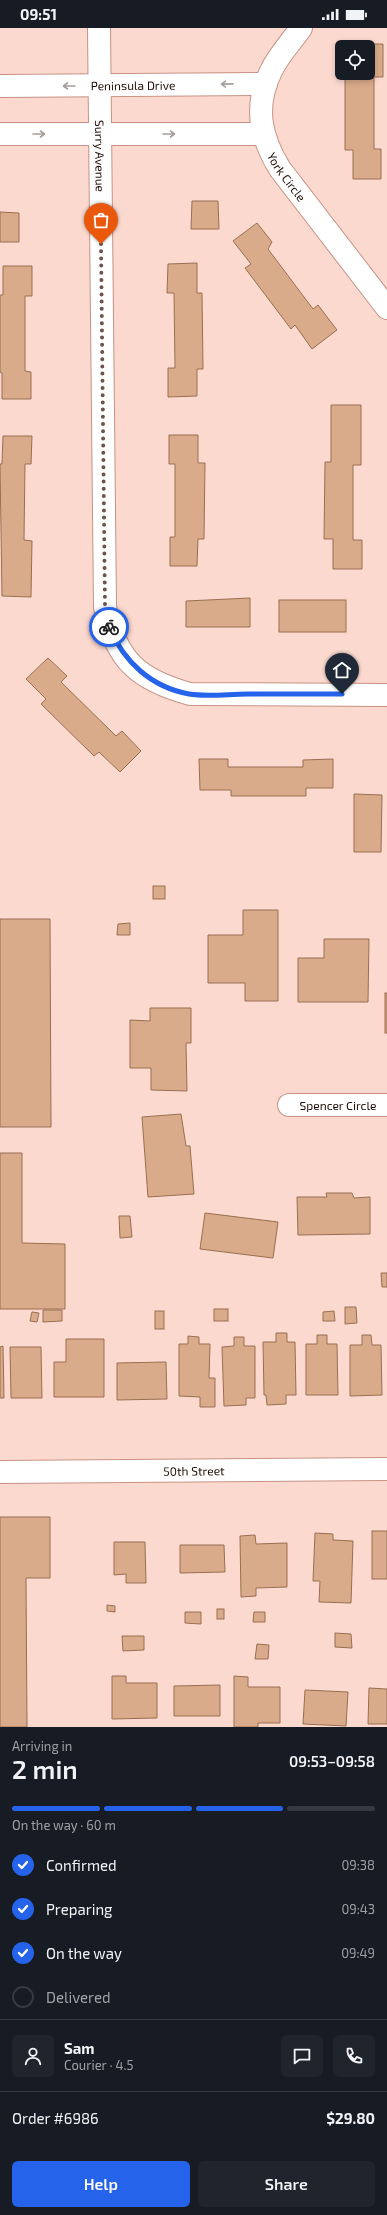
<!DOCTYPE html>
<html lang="en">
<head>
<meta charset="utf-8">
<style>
  :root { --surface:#171b24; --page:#20242c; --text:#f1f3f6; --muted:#9ea1a6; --line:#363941; --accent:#2563eb }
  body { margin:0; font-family:"Exo 2",sans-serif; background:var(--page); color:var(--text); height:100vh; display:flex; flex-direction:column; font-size:15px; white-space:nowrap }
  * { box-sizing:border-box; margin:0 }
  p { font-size:13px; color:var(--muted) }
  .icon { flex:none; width:22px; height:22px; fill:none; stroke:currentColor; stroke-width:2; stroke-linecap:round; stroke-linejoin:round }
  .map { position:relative; height:1699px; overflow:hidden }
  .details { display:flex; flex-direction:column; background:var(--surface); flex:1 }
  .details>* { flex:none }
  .tools { position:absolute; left:335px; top:12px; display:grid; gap:8px }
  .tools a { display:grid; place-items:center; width:40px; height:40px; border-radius:6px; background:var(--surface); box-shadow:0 2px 6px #0003; font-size:20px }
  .pin { position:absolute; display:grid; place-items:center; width:34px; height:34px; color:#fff; margin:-41px -17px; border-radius:50% 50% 50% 0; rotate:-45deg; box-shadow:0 0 4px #0007 }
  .pin .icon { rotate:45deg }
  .courier { position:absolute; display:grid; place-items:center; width:40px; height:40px; margin:-20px; border:3px solid #2563eb; border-radius:50%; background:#fff; color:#222; box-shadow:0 1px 5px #0007 }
  .headline em { font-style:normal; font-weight:600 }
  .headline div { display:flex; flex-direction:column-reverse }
  .headline { display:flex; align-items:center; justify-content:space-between; height:68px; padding:0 12px }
  h1 { font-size:26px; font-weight:600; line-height:30px }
  .bar { display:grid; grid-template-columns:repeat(4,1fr); gap:6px 4px; align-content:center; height:48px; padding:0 12px }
  .bar i { height:5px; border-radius:3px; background:var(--line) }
  .bar .current { background:var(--accent) }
  .bar p { grid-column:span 4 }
  .line { display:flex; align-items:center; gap:10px; padding:0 12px; border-top:1px solid var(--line) }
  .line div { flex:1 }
  .round { display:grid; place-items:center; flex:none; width:42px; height:42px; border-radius:6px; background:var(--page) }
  ol { padding:0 12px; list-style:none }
  li { display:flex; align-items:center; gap:12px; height:44px }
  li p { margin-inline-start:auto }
  li .icon { padding:4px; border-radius:50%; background:var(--accent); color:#fff; stroke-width:4 }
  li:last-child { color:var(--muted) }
  li i { width:22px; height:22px; border:2px solid var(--line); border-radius:50% }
  .button { display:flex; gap:8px; margin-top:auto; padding:8px 12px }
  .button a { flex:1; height:46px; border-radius:6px; background:var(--accent); color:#fff; font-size:16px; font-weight:600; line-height:46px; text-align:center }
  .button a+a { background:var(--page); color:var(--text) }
  .status { display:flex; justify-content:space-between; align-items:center; height:28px; padding:0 20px; background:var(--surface); direction:ltr }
  .status svg { height:11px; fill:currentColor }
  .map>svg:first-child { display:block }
  .building { fill:#d9ab8b; stroke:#996f51 }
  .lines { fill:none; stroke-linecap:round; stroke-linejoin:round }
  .minor-casing { stroke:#c79283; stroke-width:24 }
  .minor { stroke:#fff; stroke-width:22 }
  .oneway { stroke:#a59e9c }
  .done { stroke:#6c544d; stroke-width:4; stroke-dasharray:0 7.2 }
  .route { stroke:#2563eb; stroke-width:5 }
  .labels { text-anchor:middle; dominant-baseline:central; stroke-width:3; stroke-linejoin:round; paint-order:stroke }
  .street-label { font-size:12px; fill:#1f0c07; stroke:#fcd9cf }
</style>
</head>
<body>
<div class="status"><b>09:51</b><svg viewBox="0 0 49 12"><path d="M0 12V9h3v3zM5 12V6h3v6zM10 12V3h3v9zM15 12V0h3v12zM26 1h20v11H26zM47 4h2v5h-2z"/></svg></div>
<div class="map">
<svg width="387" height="1699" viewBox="0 0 387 1699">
  <rect width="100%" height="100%" fill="#fcd9cf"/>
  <g class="building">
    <polygon points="351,16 383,16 383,49 374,49 374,121 381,121 381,151 353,151 353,122 345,122 345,45 368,45 368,19 351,19"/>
    <polygon points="192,173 218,173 219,201 191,201"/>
    <polygon points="0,184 19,185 19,214 0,214"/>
    <polygon points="257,195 272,214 268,221 313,281 318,277 337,302 312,321 295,297 291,301 245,240 251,236 233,213"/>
    <polygon points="197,235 197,265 202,265 203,341 197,341 197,368 168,369 168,340 175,340 174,265 167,265 168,236"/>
    <polygon points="3,238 32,238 32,268 25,268 25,343 31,344 31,371 2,371 2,345 0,344 0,267 3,267"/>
    <polygon points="331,377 361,377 361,437 353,437 353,512 362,512 362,541 333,541 333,511 324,511 325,434 331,434"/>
    <polygon points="169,407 198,407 198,435 205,435 204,511 198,511 197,538 170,538 170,509 175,509 175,436 169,436"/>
    <polygon points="3,408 32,408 31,436 25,436 24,512 32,513 31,569 2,568 0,436 2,436"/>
    <polygon points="250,570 250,599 186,599 186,573"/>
    <rect x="279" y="572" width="67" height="32"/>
    <polygon points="48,630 67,648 61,654 116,708 122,703 141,723 120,744 99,724 94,728 41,676 46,671 26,651"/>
    <polygon points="199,731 228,731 228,739 303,739 303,732 333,731 333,760 306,760 306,768 231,768 231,762 200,762"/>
    <polygon points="354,766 382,767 381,824 354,824"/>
    <rect x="153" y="858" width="12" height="13"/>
    <polygon points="243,882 278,882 278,973 245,973 245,955 208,955 208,907 243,907"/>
    <polygon points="0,891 50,891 51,1099 0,1099"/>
    <polygon points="130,895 130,907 117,907 118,896"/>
    <polygon points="324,911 369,911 368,974 298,974 298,930 324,930"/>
    <rect x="385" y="965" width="2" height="40"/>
    <polygon points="150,980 191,980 191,1015 186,1015 187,1063 151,1062 151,1040 130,1040 130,992 150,993"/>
    <polygon points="181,1086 186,1118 190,1118 194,1166 148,1169 142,1089"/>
    <polygon points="0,1125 22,1125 22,1215 65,1216 65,1281 0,1281"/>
    <polygon points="326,1165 352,1165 354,1170 370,1169 370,1206 298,1207 297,1169 327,1169"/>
    <polygon points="205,1185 278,1194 273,1230 200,1221"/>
    <polygon points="119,1188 130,1188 132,1209 120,1210"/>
    <polygon points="381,1245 387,1245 387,1259 382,1259"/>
    <polygon points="345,1279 356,1279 357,1295 345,1296"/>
    <rect x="214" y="1281" width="14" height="12"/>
    <polygon points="43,1282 62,1282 62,1293 43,1294"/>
    <rect x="155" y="1283" width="9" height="18"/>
    <polygon points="334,1283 335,1293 323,1293 323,1284"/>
    <polygon points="32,1284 39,1285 37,1294 30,1293"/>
    <polygon points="276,1305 287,1305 287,1314 295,1314 296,1367 286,1367 286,1376 267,1377 266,1367 264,1367 263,1314 276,1314"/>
    <polygon points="317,1307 327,1307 327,1316 337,1316 338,1367 306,1367 306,1316 317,1316"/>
    <polygon points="362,1307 371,1307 372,1317 381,1317 382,1367 350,1368 350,1317 362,1317"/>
    <polygon points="188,1308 199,1309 199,1316 210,1316 209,1350 215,1350 215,1379 200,1379 200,1369 179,1368 179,1316 188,1316"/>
    <polygon points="234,1309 244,1309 244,1318 255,1318 255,1370 246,1370 246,1377 224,1378 222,1319 234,1318"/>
    <polygon points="66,1311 104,1311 104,1369 54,1369 54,1334 66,1334"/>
    <polygon points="3,1318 4,1370 0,1370 0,1319"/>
    <polygon points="10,1319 41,1319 42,1370 11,1370"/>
    <polygon points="166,1334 167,1371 117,1372 117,1335"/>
    <polygon points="0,1489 50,1489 50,1550 26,1550 27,1699 0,1699"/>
    <rect x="372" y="1503" width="15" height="48"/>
    <polygon points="315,1505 333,1506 333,1512 353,1513 351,1575 319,1574 320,1553 313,1553"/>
    <polygon points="255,1507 256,1516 287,1515 287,1559 256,1560 256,1568 241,1569 240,1508"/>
    <polygon points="114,1514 145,1514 146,1555 126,1555 126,1546 114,1547"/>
    <polygon points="180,1517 224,1517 225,1544 180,1545"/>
    <polygon points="107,1577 115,1578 115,1584 107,1583"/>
    <rect x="217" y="1581" width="7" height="10"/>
    <polygon points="185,1584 201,1584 201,1596 185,1595"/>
    <polygon points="254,1584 265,1584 265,1594 253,1594"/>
    <polygon points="335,1605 351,1606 352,1620 335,1619"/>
    <polygon points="122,1608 144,1608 144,1622 123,1623"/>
    <polygon points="257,1616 269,1617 268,1631 255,1631"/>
    <polygon points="112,1648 126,1648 126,1655 157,1655 157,1690 112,1691"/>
    <polygon points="234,1648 248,1649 248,1659 280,1659 280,1695 258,1695 258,1699 234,1699"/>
    <polygon points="220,1657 220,1688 174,1688 174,1658"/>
    <polygon points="369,1660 387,1661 387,1696 368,1696"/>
    <polygon points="305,1662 348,1664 346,1698 303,1696"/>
  </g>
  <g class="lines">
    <g class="minor-casing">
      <g id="minor">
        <path id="s1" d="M99,0L105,579C116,633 139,652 190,666L387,667"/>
        <path id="s2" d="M301,0C291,14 278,28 271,43C254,78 260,109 280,141L387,280"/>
        <path id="s3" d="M0,58L266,56"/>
        <polyline points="0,106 263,106"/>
        <path id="s4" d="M289,1077H387"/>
        <path id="s5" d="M0,1444L387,1441"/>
      </g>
    </g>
    <use href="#minor" class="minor"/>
  </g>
  <defs><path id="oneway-shaft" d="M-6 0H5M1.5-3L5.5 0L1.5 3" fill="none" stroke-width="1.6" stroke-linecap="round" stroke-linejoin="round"/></defs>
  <g class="oneway">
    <use href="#oneway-shaft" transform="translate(227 56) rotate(179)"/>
    <use href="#oneway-shaft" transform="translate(69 58) rotate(180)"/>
    <use href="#oneway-shaft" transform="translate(39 106)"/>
    <use href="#oneway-shaft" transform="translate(169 106)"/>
  </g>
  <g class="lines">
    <polyline class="done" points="101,216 105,579 109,599"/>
    <path class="route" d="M109,599C124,634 151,659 189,666C207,669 229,666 247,666C278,666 310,666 342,666"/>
  </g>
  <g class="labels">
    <g class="street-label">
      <text stroke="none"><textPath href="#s3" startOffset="133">Peninsula Drive</textPath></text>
      <text stroke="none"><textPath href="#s1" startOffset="128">Surry Avenue</textPath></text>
      <text stroke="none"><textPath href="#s2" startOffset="166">York Circle</textPath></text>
      <text stroke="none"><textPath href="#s4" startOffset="49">Spencer Circle</textPath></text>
      <text stroke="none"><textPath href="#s5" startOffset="194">50th Street</textPath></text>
    </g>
  </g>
</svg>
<div class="tools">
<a><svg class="icon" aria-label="locate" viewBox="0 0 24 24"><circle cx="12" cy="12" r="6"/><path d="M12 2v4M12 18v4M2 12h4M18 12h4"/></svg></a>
</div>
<div class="pin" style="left:101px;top:216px;background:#ea580c"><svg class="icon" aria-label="bag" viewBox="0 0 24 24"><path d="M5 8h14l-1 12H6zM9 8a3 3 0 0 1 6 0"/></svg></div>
<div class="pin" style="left:342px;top:666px;background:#1f2937"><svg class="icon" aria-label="home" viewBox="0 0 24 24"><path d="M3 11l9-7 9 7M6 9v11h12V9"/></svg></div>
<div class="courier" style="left:109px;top:599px"><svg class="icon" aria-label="bike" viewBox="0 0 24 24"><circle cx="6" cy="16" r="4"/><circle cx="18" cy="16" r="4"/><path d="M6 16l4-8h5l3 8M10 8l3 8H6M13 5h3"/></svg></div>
</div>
<section class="details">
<div class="headline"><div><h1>2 min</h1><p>Arriving in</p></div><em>09:53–09:58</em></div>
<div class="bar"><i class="current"></i><i class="current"></i><i class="current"></i><i></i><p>On the way · 60 m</p></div>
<ol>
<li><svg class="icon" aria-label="check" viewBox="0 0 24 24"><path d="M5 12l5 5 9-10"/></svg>Confirmed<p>09:38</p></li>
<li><svg class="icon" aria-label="check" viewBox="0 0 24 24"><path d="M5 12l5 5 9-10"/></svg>Preparing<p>09:43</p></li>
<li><svg class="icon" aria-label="check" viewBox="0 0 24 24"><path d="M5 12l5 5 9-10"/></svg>On the way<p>09:49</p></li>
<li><i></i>Delivered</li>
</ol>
<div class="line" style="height:72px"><a class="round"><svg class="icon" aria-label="person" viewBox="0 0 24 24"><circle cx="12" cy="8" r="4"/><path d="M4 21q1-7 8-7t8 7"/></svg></a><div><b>Sam</b><p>Courier · 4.5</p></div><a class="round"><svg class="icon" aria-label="chat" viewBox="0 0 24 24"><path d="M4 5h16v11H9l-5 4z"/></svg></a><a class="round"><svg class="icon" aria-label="phone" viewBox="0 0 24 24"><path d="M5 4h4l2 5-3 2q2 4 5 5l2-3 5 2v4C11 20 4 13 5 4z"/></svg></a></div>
<div class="line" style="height:52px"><div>Order #6986</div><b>$29.80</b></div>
<div class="button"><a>Help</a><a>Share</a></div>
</section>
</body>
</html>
